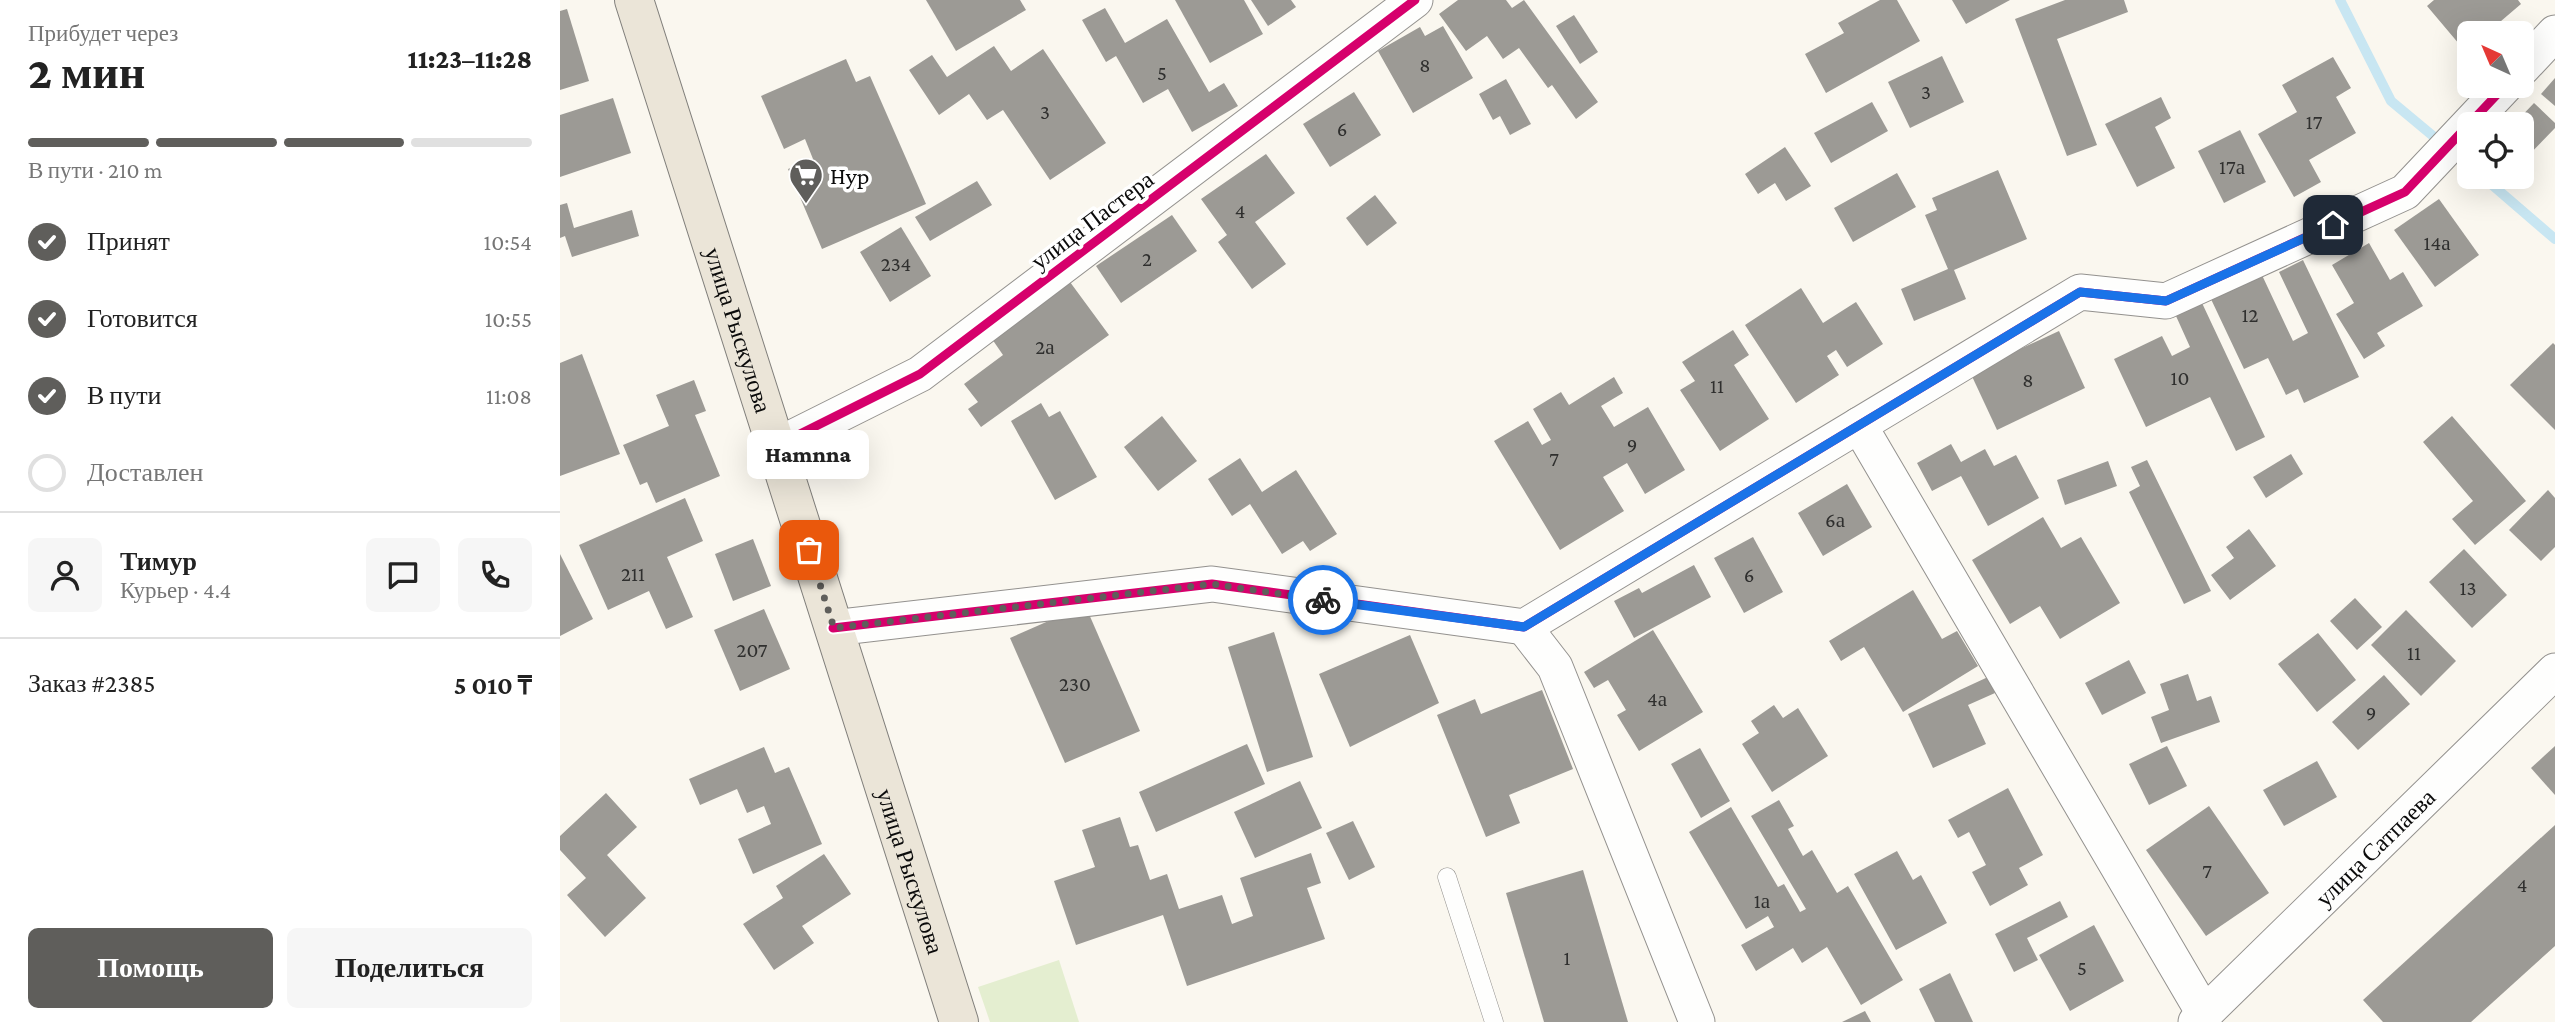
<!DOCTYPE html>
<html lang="ru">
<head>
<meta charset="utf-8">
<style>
  :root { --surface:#fff; --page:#f6f6f6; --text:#222; --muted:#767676; --line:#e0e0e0; --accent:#5f5e5b }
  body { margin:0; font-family:"Crimson Pro",serif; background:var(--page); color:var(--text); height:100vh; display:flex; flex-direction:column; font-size:26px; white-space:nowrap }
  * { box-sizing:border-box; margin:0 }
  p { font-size:23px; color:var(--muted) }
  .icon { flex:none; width:38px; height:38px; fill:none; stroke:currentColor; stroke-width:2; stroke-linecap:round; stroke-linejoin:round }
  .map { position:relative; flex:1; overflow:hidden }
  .details { display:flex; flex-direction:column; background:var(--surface); width:560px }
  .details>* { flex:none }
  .needle { width:46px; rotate:316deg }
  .controls { position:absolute; left:1897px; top:21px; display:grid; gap:14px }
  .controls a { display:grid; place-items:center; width:77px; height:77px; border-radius:10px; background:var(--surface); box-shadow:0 7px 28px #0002; font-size:35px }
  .pin { position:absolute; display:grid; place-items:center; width:60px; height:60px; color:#fff; margin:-30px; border-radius:14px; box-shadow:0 4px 10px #0006 }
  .courier { position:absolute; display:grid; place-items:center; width:70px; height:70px; margin:-35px; border:5px solid #1a73e8; border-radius:50%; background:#fff; color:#222; box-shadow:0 2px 9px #0007 }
  .bubble { position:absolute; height:49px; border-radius:10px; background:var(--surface); box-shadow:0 7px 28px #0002; font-size:23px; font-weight:800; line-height:49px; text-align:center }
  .head em { font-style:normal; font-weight:800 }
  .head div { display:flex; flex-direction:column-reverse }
  .head { display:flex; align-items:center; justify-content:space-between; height:119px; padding:0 28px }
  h1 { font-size:46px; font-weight:800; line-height:52px }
  .bar { display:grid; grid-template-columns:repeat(4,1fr); gap:10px 7px; align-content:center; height:84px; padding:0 28px }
  .bar i { height:9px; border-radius:5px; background:var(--line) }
  .bar .active { background:var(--accent) }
  .bar p { grid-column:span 4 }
  .line { display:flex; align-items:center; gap:18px; padding:0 28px; border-top:2px solid var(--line) }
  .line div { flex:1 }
  .round { display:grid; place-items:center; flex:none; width:74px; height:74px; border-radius:10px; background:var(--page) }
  ol { padding:0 28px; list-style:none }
  li { display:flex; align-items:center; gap:21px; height:77px }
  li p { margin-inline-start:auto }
  li .icon { padding:7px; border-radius:50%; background:var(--accent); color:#fff; stroke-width:4 }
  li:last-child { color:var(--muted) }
  li i { width:38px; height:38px; border:4px solid var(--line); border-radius:50% }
  .primary-button { display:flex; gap:14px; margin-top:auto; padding:14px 28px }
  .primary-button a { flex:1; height:80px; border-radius:10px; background:var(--accent); color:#fff; font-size:28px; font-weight:800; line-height:80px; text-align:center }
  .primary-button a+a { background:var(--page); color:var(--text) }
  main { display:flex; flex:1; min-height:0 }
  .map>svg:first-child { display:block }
  .green { fill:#e4eed0 }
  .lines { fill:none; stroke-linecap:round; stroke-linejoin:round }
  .stream { stroke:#c8e6f2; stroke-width:10 }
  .building { fill:#9c9a95 }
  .lane-casing { stroke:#93918e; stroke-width:19 }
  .street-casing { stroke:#93918e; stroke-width:37 }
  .primary-casing { stroke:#807f7b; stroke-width:40 }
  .lane { stroke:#fefefd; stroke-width:18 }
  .street { stroke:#fefefd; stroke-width:35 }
  .primary { stroke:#ebe5d8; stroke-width:38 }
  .cycleway-casing { stroke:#fff; stroke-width:13 }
  .cycleway { stroke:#d6006c; stroke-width:9 }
  .done { stroke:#5f5e5b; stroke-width:7; stroke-dasharray:0 12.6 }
  .route { stroke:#1a73e8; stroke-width:9 }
  .labels { text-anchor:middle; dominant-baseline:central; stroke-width:7; stroke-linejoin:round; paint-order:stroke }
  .number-label { font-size:21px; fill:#2f2f2e }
  .poi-label { font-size:24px; fill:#0b0b0b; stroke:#fff; text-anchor:start }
  .street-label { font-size:24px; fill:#0b0b0b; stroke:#fff }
</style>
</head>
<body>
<main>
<section class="details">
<div class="head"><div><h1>2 мин</h1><p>Прибудет через</p></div><em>11:23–11:28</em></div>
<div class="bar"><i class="active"></i><i class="active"></i><i class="active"></i><i></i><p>В пути · 210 m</p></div>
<ol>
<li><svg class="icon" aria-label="check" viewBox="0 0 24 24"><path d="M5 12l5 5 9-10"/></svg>Принят<p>10:54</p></li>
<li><svg class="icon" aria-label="check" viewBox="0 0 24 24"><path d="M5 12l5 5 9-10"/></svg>Готовится<p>10:55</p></li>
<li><svg class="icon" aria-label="check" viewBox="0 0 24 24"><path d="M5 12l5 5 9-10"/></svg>В пути<p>11:08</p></li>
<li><i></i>Доставлен</li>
</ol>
<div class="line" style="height:126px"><a class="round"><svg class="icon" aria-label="person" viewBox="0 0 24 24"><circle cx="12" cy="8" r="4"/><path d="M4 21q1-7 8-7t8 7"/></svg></a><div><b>Тимур</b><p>Курьер · 4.4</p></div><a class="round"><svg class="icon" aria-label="chat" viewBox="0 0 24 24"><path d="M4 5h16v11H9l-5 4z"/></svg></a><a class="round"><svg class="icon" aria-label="phone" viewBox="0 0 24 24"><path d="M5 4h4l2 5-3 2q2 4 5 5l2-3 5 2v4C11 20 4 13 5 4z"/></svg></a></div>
<div class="line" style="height:91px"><div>Заказ #2385</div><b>5 010 ₸</b></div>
<div class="primary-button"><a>Помощь</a><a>Поделиться</a></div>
</section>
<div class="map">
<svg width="1995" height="1022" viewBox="0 0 1995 1022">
  <rect width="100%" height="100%" fill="#faf7ef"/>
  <polygon class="green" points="499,960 519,1022 430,1022 418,987"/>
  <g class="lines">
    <g class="stream">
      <polyline points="1780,0 1831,101 1909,166"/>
      <polyline points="1923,177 1995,239"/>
    </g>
  </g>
  <g class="building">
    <polygon points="366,0 460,0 466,10 396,51"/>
    <polygon points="615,0 684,0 703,34 650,63"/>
    <polygon points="691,0 731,0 736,7 708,26"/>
    <polygon points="898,0 946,0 952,8 964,0 1038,102 1016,119 992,85 988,88 959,48 943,59 927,36 906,51 879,14"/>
    <polygon points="1320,0 1337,0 1360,41 1266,93 1245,54 1284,33 1278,23"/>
    <polygon points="1392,0 1450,0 1406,24"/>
    <polygon points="1505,0 1564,0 1568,12 1497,39 1537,145 1507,156 1455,19"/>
    <polygon points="1874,0 1958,0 1961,4 1927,33 1909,33 1909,48 1905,51 1867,6"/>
    <polygon points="545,8 565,43 607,19 649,92 664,83 678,106 632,132 608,89 583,103 556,56 546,62 522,20"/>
    <polygon points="7,9 29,81 0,90 0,11"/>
    <polygon points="1014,15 1038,52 1020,64 996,26"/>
    <polygon points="883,26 913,78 853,113 818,51 860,27 865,36"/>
    <polygon points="434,46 451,71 483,49 546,143 490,180 443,110 427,120 409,94 379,115 349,70 372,55 387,77"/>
    <polygon points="1382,56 1404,102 1350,128 1328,82"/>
    <polygon points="1773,57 1791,88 1776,97 1796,133 1749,160 1761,182 1734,197 1698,134 1737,112 1722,85"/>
    <polygon points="286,59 296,82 310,76 366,204 262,249 228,169 253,159 245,139 224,149 201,96"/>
    <polygon points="1995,78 1995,106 1981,94"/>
    <polygon points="946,79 971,124 950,135 940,116 933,120 919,94"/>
    <polygon points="794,92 821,135 770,167 743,124"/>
    <polygon points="1601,97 1611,118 1595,127 1615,168 1577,187 1545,124"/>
    <polygon points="53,98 71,153 0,177 0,115"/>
    <polygon points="1312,102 1328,131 1271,163 1254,133"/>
    <polygon points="1974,103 1995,123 1995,128 1962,162 1962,124 1954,124"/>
    <polygon points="1680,130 1706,182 1664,203 1638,151"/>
    <polygon points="1225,147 1251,186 1226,201 1215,183 1198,194 1185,174"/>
    <polygon points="706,154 735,193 695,222 726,264 692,289 658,242 667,235 641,199"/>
    <polygon points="1438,170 1467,239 1394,270 1406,299 1354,321 1341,289 1388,269 1365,215 1377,210 1372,198"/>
    <polygon points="1337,173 1356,207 1293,242 1274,208"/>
    <polygon points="417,181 432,205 370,241 355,217"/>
    <polygon points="815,195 837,223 807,246 786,218"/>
    <polygon points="1879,199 1919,255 1875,287 1834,230"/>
    <polygon points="7,203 14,228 72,210 79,236 12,257 5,236 0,238 0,205"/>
    <polygon points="612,215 637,251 561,303 536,266"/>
    <polygon points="341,227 371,276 330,302 300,252"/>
    <polygon points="1809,243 1830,280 1843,272 1863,306 1817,333 1825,346 1804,359 1776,314 1794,303 1772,265"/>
    <polygon points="1743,260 1799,377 1744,403 1738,389 1726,395 1708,358 1684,369 1650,297 1701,273 1733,341 1748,333 1719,272"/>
    <polygon points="510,282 549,335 421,427 408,409 418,402 404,384 443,355 432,339"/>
    <polygon points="1241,288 1263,323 1296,302 1323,344 1287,367 1276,350 1267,356 1279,375 1236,403 1185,325"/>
    <polygon points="1642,303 1705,437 1676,451 1650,397 1586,427 1554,359 1602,336 1612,356 1630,347 1616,316"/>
    <polygon points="1173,330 1189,355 1174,365 1209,419 1160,451 1120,390 1135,381 1122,362"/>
    <polygon points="1499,331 1525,388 1437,430 1410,372"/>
    <polygon points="1993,343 1995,345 1995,430 1950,385"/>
    <polygon points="22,354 60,454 0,476 0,363"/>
    <polygon points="1054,377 1063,393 1041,406 1054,427 1088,407 1125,470 1085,494 1067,463 1043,477 1064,511 1000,550 934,441 968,421 982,445 991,440 973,409 1001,392 1009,405"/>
    <polygon points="134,380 146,411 135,415 160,476 96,503 87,482 80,485 63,445 109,426 96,395"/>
    <polygon points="481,403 489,417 500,411 537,477 495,500 451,421"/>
    <polygon points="602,416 637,461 598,491 564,447"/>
    <polygon points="1892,416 1966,501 1915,545 1892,519 1913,501 1863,442"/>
    <polygon points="1391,444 1401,462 1425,449 1434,466 1456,455 1479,498 1428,526 1401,476 1372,491 1357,463"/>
    <polygon points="1731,454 1743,474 1706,498 1693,477"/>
    <polygon points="680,458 702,492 736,470 777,534 750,551 743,541 722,554 690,504 672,516 648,479"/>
    <polygon points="1587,460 1651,591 1624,604 1569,492 1580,486 1571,467"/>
    <polygon points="1548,461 1557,486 1505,505 1497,480"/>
    <polygon points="1287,484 1312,527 1263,556 1238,513"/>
    <polygon points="1988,490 1995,498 1995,547 1981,561 1949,530"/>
    <polygon points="125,498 143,541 107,557 133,617 106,629 89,591 48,610 19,545"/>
    <polygon points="1483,517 1501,548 1521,537 1560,603 1500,639 1480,606 1450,624 1412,560"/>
    <polygon points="1689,529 1716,566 1670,600 1651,575 1674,558 1666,547"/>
    <polygon points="1193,537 1223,592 1184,613 1154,558"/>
    <polygon points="193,539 211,586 173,601 155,554"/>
    <polygon points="1904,549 1947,595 1912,628 1869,582"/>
    <polygon points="0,554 33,619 0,636"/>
    <polygon points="1134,565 1151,597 1074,638 1054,601 1079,588 1082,593"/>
    <polygon points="1353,590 1382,639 1397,631 1418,666 1343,712 1304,647 1281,661 1269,641"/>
    <polygon points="1795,598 1822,627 1797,650 1770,621"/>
    <polygon points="525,605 580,731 505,763 450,638"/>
    <polygon points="204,609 230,669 180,691 154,630"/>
    <polygon points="1846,610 1896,661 1861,696 1811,645"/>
    <polygon points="1093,630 1143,712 1079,751 1057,715 1066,710 1048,680 1034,688 1024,672"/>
    <polygon points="714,632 753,757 707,772 668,647"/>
    <polygon points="1758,633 1796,680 1757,712 1718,664"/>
    <polygon points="850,635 879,703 790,747 759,674"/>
    <polygon points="1569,660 1586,693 1542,715 1525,683"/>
    <polygon points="1628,674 1637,701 1651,696 1660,722 1601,743 1591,717 1609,710 1600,684"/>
    <polygon points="1824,675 1850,704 1798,750 1772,722"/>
    <polygon points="1428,677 1435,693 1408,705 1426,744 1373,768 1348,714"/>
    <polygon points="982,690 1013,769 949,795 960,823 926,837 877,715 915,699 921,714"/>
    <polygon points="1214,705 1223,718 1238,708 1268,756 1212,792 1182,744 1199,733 1191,721"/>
    <polygon points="687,744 705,784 596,832 579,792"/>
    <polygon points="1607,746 1627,786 1589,805 1569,764"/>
    <polygon points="1995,746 1995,795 1971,768"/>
    <polygon points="204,747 215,773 229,767 262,844 193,874 178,839 211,824 204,806 187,813 177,789 140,805 129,779"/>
    <polygon points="1140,748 1170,801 1141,818 1111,764"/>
    <polygon points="1757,761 1777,797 1724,826 1703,790"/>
    <polygon points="740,781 762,828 695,858 674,812"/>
    <polygon points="1448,788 1483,855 1459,868 1468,885 1430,906 1412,872 1426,865 1409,832 1398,838 1388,820"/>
    <polygon points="46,793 77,827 47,855 86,898 45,937 7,895 26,878 0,850 0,836"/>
    <polygon points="1219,800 1234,826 1228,829 1243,856 1252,850 1277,893 1288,886 1343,980 1301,1005 1267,947 1242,963 1233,948 1196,971 1181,945 1214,927 1208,916 1186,929 1129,832 1171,807 1218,887 1224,884 1240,912 1246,909 1191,816"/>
    <polygon points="1649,806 1709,893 1646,936 1586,850"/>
    <polygon points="560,817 570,847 578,845 590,880 607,874 619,909 662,895 672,924 693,916 680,878 751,853 761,883 747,888 765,939 627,986 603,915 516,945 494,881 535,867 522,830"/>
    <polygon points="793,821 815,867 789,880 766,833"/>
    <polygon points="1995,825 1995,946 1911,1022 1823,1022 1803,1000"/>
    <polygon points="1337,851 1353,880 1361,875 1387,923 1336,950 1294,874"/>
    <polygon points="264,854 291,894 242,926 254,943 214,970 183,924 223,898 216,886"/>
    <polygon points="1023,870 1068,1022 984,1022 946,893"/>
    <polygon points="1500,901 1508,917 1467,938 1478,960 1454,972 1435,934"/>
    <polygon points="1534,925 1564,981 1510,1011 1479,955"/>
    <polygon points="1390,973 1413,1022 1375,1022 1359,989"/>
    <polygon points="1305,1011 1311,1022 1282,1022"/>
  </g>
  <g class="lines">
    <g class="lane-casing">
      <polyline id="lane" points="887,877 934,1022"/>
    </g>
    <g class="street-casing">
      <g id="street">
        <polyline points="1962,68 1995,33"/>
        <polyline points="1299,425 1645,1015"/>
        <polyline points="216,446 360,374 855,0"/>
        <polyline points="964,627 995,667 1137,1022"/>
        <polyline points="273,628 652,584 964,627 1520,292 1606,301 1845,192 1945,86"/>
        <path id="s1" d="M1636,1022L1995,671"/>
      </g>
    </g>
    <g class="primary-casing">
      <g id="primary">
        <path id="s2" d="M74,0L399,1022"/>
      </g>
    </g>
    <use href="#lane" class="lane"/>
    <use href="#street" class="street"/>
    <use href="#primary" class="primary"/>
    <g class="cycleway-casing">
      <g id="cycleway">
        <polyline points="216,446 360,374 855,0"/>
        <polyline points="273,628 652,584 964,627 1520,292 1606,301 1845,192 1945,86"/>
      </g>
    </g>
    <use href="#cycleway" class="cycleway"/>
  </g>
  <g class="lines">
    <polyline class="done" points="249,550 274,628 652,584 763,600"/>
    <polyline class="route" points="763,600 964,627 1520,292 1606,301 1773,225"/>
  </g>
  <defs>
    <g id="supermarket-pin" transform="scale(1.75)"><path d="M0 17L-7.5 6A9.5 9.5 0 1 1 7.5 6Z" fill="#5f5e5b" stroke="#fff"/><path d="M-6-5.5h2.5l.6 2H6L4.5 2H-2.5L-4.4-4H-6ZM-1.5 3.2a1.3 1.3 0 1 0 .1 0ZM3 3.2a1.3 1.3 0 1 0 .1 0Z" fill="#fff"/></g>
  </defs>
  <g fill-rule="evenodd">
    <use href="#supermarket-pin" x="246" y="175"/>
  </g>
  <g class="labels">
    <g class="number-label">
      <text x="865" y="65">8</text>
      <text x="602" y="73">5</text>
      <text x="1366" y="92">3</text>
      <text x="485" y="112">3</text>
      <text x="1754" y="122">17</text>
      <text x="782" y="129">6</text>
      <text x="1672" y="167">17а</text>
      <text x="680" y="211">4</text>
      <text x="1877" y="243">14а</text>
      <text x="587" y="259">2</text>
      <text x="336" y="264">234</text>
      <text x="1690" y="315">12</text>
      <text x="485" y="347">2а</text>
      <text x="1620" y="378">10</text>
      <text x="1468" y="380">8</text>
      <text x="1157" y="386">11</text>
      <text x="1072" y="445">9</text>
      <text x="994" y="459">7</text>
      <text x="1275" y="520">6а</text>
      <text x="73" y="574">211</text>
      <text x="1189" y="575">6</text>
      <text x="1908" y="588">13</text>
      <text x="192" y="650">207</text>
      <text x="1854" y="653">11</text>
      <text x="515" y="684">230</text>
      <text x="1097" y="699">4а</text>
      <text x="1811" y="713">9</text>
      <text x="1647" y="871">7</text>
      <text x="1962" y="885">4</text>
      <text x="1202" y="901">1а</text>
      <text x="1007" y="958">1</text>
      <text x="1522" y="968">5</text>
    </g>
    <g class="poi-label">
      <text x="270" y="175">Hyp</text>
    </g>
    <g class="street-label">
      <text transform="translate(532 220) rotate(-37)">улица Пастера</text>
      <text stroke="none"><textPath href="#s2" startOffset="346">улица Рыскулова</textPath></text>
      <text stroke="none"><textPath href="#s1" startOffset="250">улица Сатпаева</textPath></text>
      <text stroke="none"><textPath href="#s2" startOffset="914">улица Рыскулова</textPath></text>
    </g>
  </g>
</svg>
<div class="controls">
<a><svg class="needle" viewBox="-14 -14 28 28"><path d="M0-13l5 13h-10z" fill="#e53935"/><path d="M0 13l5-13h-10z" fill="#767676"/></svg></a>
<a><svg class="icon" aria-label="locate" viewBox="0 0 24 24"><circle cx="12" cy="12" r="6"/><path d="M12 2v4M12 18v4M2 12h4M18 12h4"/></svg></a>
</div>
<div class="pin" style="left:249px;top:550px;background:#ea580c"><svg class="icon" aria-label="bag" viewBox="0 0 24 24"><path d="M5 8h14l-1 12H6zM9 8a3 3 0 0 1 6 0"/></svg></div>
<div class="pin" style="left:1773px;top:225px;background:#1f2937"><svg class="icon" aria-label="home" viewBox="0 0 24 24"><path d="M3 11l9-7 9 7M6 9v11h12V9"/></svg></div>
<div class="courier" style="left:763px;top:600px"><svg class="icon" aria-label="bike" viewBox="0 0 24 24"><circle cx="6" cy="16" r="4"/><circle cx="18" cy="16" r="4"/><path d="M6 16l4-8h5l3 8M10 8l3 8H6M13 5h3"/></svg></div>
<div class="bubble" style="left:187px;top:430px;width:122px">Hamnna</div>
</div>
</main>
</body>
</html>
